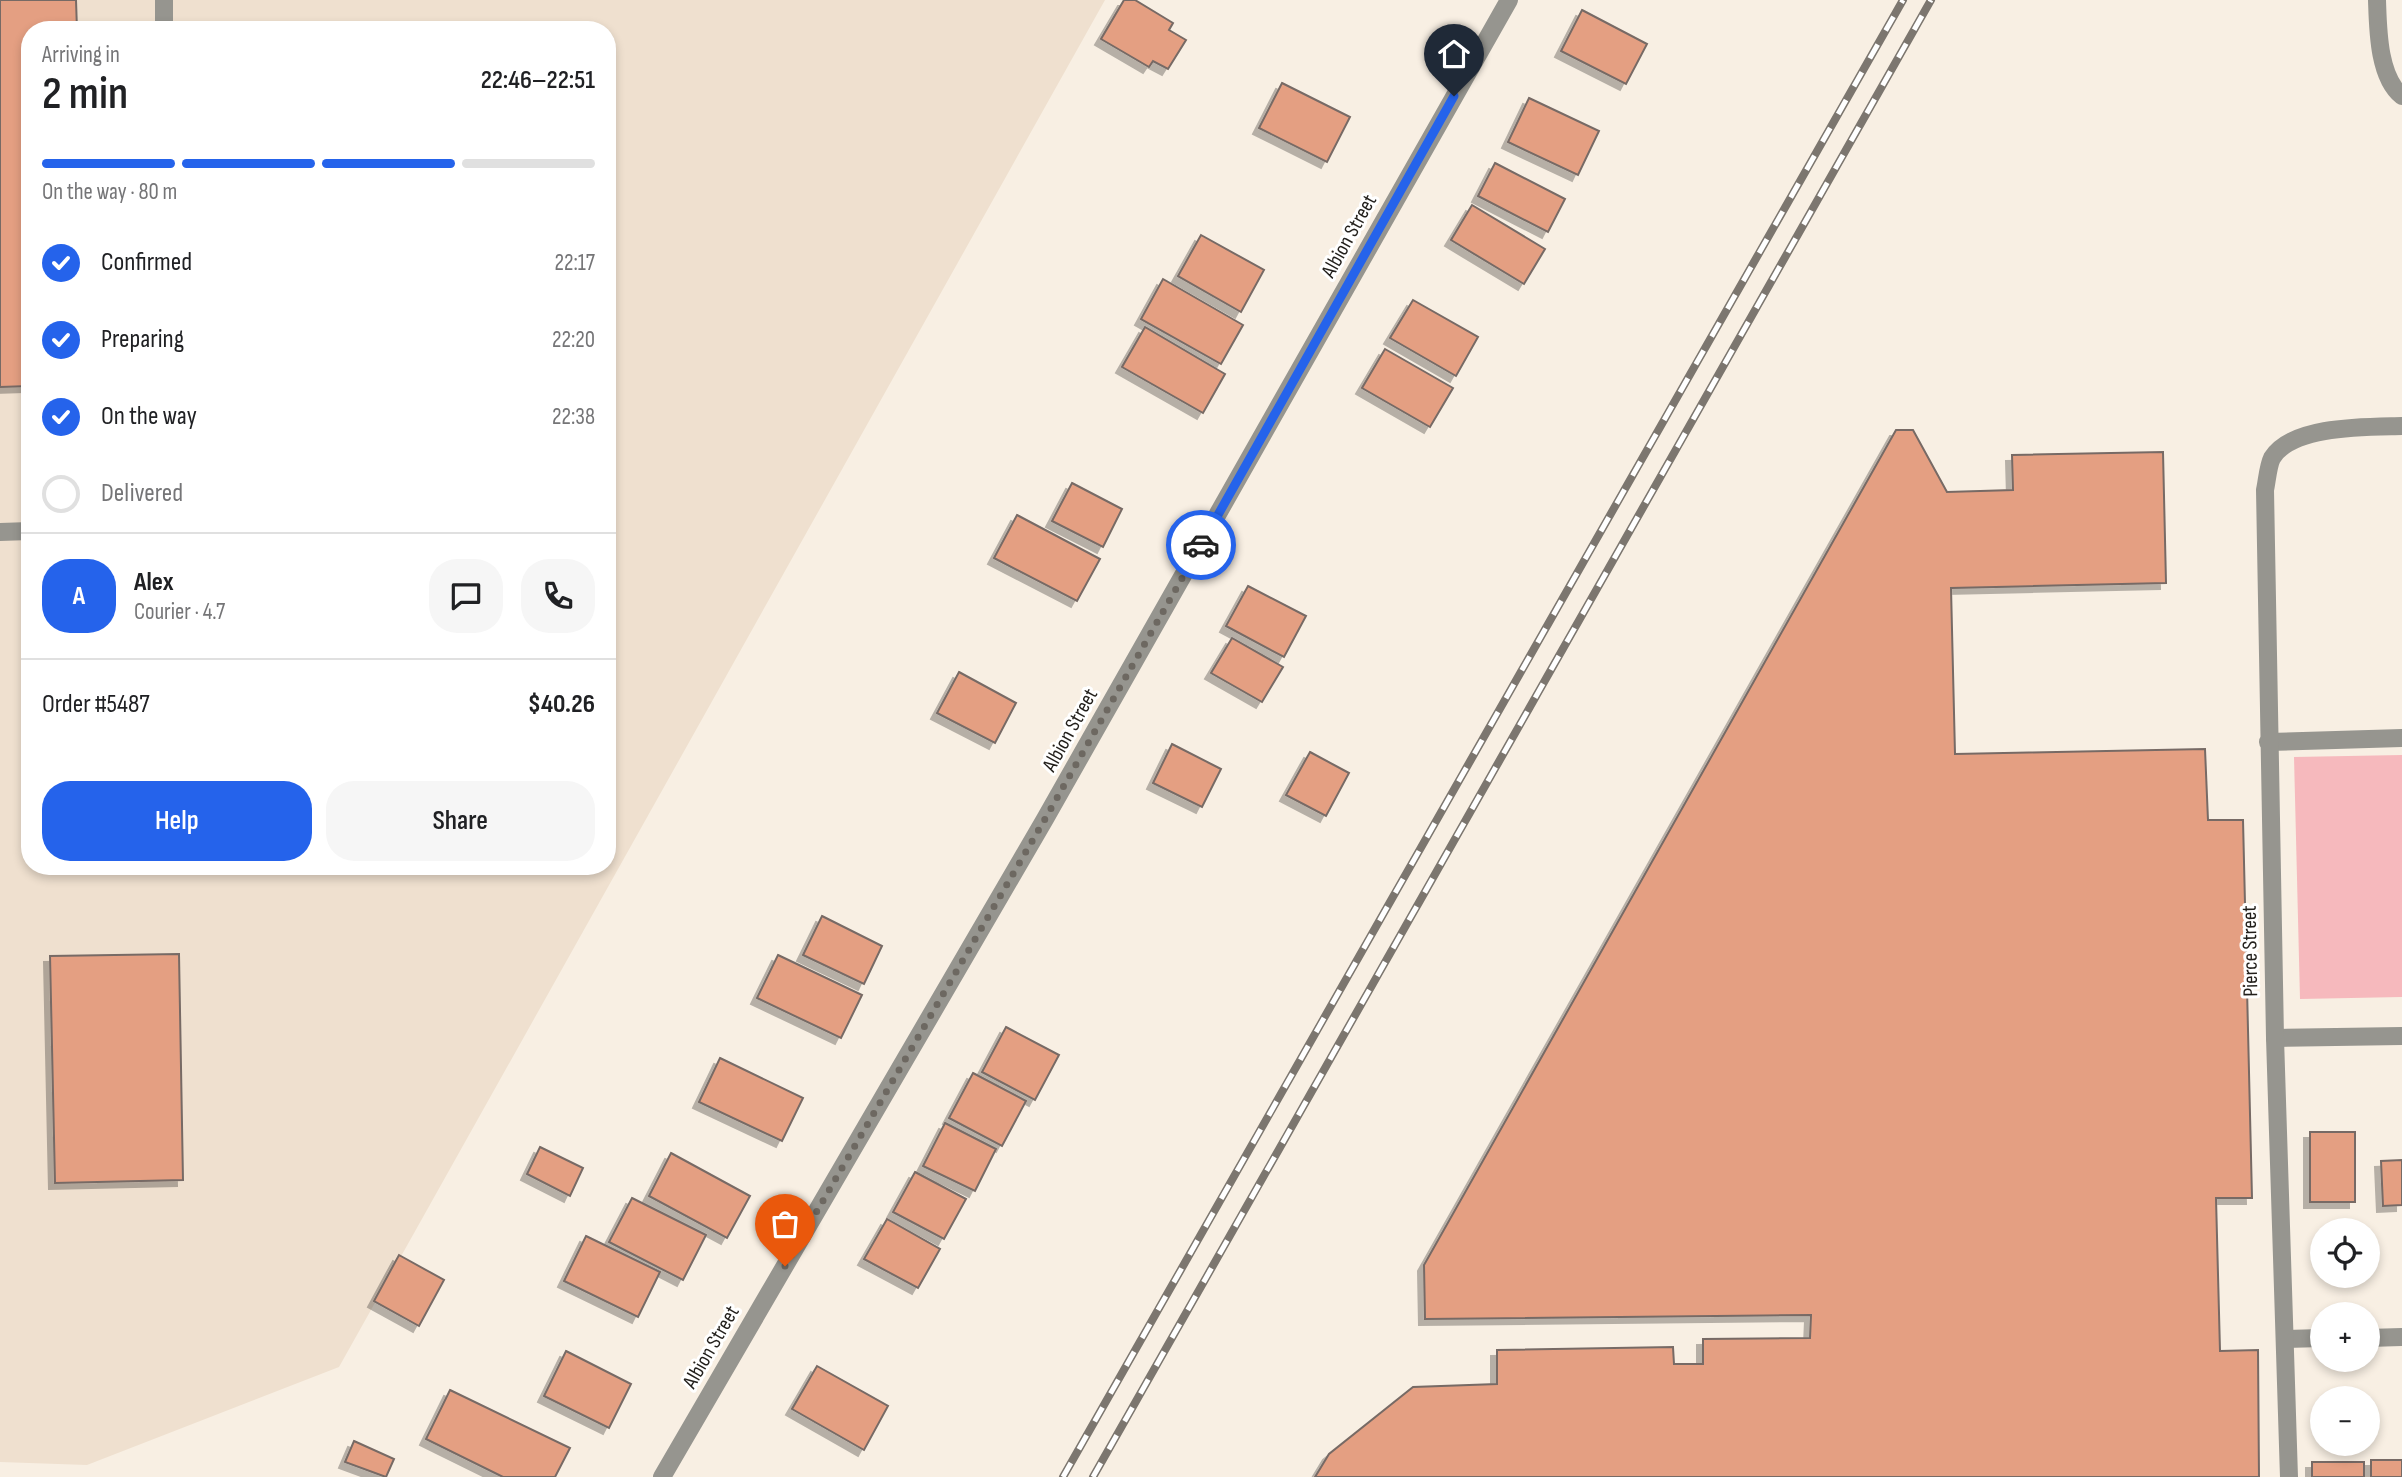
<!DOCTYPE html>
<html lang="en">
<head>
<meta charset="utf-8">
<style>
  :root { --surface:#fff; --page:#f6f6f6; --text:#202124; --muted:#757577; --line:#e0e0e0; --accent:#2563eb }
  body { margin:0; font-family:"Sofia Sans Condensed",sans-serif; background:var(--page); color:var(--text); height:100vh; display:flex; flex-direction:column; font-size:26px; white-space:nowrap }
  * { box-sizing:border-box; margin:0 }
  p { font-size:23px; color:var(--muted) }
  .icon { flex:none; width:38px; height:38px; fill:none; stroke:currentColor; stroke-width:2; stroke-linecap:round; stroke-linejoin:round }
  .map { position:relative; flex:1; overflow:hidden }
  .sheet { position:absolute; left:21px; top:21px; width:595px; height:854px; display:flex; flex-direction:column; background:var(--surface); border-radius:28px; box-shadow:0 4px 10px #0003 }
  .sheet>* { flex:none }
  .controls { position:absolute; left:2310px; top:1218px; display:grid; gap:14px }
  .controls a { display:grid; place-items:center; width:70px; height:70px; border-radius:50%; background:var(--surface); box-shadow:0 4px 10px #0003; font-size:35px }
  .pin { position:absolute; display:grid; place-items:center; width:60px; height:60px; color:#fff; margin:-72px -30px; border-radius:50% 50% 50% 0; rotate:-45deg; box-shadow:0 0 7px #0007 }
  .pin .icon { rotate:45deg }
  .courier { position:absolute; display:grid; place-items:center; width:70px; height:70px; margin:-35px; border:5px solid #2563eb; border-radius:50%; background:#fff; color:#222; box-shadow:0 2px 9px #0007 }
  .head em { font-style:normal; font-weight:600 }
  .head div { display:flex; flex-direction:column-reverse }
  .head { display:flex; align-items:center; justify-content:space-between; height:119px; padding:0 21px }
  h1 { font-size:46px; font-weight:600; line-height:52px }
  .bar { display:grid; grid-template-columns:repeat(4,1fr); gap:10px 7px; align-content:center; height:84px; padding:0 21px }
  .bar i { height:9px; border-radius:5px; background:var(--line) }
  .bar .current { background:var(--accent) }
  .bar p { grid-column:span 4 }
  .line { display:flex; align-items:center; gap:18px; padding:0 21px; border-top:2px solid var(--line) }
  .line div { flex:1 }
  .round { display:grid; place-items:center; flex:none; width:74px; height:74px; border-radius:28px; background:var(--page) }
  ol { padding:0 21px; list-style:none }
  li { display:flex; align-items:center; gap:21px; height:77px }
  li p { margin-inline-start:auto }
  li .icon { padding:7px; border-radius:50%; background:var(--accent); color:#fff; stroke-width:4 }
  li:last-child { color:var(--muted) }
  li i { width:38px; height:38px; border:4px solid var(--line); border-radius:50% }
  .action { display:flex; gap:14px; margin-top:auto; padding:14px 21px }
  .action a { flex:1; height:80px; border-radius:28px; background:var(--accent); color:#fff; font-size:28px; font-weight:600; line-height:80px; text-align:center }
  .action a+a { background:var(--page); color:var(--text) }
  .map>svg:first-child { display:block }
  .built { fill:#efe0cf; fill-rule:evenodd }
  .green { fill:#f6b9bd }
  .building { fill:#e49f82; stroke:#776a65; stroke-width:2; filter:url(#shadow) }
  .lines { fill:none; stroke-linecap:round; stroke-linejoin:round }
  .minor { stroke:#96958f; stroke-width:18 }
  .rail-casing { stroke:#7c766f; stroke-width:8 }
  .rail { stroke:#fff; stroke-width:5; stroke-dasharray:16; stroke-linecap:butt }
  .done { stroke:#6d6861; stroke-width:7; stroke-dasharray:0 12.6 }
  .route { stroke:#2563eb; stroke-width:9 }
  .labels { text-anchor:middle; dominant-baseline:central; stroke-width:6; stroke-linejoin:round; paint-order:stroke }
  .street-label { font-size:21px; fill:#221f1b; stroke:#fff }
</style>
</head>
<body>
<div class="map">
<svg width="2402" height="1477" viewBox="0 0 2402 1477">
  <defs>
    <filter id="shadow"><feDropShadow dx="-6" dy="6" stdDeviation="0" flood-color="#0004"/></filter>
  </defs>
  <rect width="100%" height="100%" fill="#f8efe3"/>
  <path class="built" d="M0,0H1105L339,1367L87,1465L0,1462ZM30,30H607V866H30Z"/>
  <polygon class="green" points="2402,755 2402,997 2300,999 2294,757"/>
  <g class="building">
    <polygon points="0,0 76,0 77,30 30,30 30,386 0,387"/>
    <polygon points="1124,0 1135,0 1173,23 1169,30 1186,40 1168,69 1153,61 1149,67 1101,39"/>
    <polygon points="1582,10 1647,44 1626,84 1561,51"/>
    <polygon points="1282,83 1350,117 1327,162 1259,128"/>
    <polygon points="1529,98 1599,131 1578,175 1508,142"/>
    <polygon points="1495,163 1565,199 1548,232 1478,196"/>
    <polygon points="1472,205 1545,249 1524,284 1451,240"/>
    <polygon points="1201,235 1264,270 1241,312 1178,276"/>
    <polygon points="1163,279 1243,325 1221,364 1141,319"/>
    <polygon points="1413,300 1478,337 1456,376 1390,338"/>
    <polygon points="1145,327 1225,374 1203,413 1122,367"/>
    <polygon points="1385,349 1453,388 1430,427 1362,388"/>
    <polygon points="1896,430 1913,430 1947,492 2013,490 2012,455 2163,452 2166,583 1951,588 1955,754 2205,749 2208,820 2243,820 2252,1198 2216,1198 2220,1351 2258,1350 2259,1477 1315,1477 1329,1454 1413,1387 1497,1384 1497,1350 1673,1347 1674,1364 1703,1364 1703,1339 1810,1338 1811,1315 1425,1319 1424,1265"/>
    <polygon points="1072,483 1122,509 1103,547 1052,521"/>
    <polygon points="1017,515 1100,559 1077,601 994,558"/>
    <polygon points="1248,586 1306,616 1284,657 1226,626"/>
    <polygon points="1232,638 1283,667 1262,702 1211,673"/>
    <polygon points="959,672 1016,703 995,743 937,713"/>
    <polygon points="1172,744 1221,769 1202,807 1153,783"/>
    <polygon points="1310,752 1349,773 1326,816 1286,795"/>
    <polygon points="822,916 882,946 864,984 803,955"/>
    <polygon points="179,954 183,1180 55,1183 50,956"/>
    <polygon points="778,955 862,995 841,1038 757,998"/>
    <polygon points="1006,1027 1059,1055 1035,1100 982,1072"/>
    <polygon points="720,1058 803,1098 782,1141 699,1102"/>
    <polygon points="973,1073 1026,1101 1002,1146 949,1118"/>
    <polygon points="945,1123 996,1149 975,1191 923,1166"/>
    <rect x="2310" y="1132" width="45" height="70"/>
    <polygon points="540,1147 583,1168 570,1196 527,1174"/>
    <polygon points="671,1153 750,1196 727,1238 649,1196"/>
    <polygon points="2402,1160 2402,1205 2383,1206 2381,1161"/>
    <polygon points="915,1172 966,1199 944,1239 893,1212"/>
    <polygon points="632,1198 706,1235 683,1280 609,1242"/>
    <polygon points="887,1219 940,1249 918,1288 864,1259"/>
    <polygon points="586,1236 660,1272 638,1317 564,1281"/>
    <polygon points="399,1255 444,1280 419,1326 374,1301"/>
    <polygon points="566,1351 631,1384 609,1428 544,1396"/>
    <polygon points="817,1366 888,1406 864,1450 792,1409"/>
    <polygon points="450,1390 570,1448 555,1477 503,1477 426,1439"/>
    <polygon points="354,1441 394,1459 386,1477 345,1462"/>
    <rect x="2371" y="1460" width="31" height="17"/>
    <rect x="2312" y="1462" width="52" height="15"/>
  </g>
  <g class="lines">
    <g class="minor">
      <polyline points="164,0 164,30"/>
      <path d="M2377,0C2378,28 2378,77 2402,96"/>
      <polyline points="0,532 30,531"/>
      <polyline points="2268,742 2402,738"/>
      <polyline points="2275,1038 2402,1036"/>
      <polyline points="2368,1338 2402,1337"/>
      <polyline points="2286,1339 2322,1338"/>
      <polyline points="662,1477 1045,819 1509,0"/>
      <path d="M2289,1477L2275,1038L2265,490C2267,481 2268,466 2272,458C2292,425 2368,427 2402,426"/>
    </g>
    <g class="rail-casing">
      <g id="rail">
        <polyline points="1063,1477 1903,0"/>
        <polyline points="1093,1477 1931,0"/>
      </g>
    </g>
    <use href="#rail" class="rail"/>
  </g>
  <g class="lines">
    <polyline class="done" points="785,1266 1045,819 1201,545"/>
    <polyline class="route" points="1201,545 1454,96"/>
  </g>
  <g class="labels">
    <g class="street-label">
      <text transform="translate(1349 236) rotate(-61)">Albion Street</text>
      <text transform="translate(1070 730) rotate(-61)">Albion Street</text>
      <text transform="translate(2250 951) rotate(-91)">Pierce Street</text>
      <text transform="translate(711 1347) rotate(-60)">Albion Street</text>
    </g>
  </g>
</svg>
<div class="controls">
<a><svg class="icon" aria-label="locate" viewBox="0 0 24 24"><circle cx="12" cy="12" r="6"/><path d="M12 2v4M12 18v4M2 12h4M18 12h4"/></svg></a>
<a>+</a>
<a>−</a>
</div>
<div class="pin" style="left:785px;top:1266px;background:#ea580c"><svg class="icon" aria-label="bag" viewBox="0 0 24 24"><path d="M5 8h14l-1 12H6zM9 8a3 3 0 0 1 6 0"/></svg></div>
<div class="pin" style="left:1454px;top:96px;background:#1f2937"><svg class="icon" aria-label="home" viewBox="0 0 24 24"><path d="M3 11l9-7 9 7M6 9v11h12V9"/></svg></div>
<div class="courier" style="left:1201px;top:545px"><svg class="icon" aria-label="car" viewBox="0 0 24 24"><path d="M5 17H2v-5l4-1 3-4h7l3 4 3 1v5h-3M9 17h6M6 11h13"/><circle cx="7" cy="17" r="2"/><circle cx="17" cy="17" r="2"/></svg></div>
<section class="sheet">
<div class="head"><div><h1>2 min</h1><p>Arriving in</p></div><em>22:46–22:51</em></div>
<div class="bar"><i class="current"></i><i class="current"></i><i class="current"></i><i></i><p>On the way · 80 m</p></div>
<ol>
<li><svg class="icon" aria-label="check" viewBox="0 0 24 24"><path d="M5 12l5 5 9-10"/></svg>Confirmed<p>22:17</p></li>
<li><svg class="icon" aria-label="check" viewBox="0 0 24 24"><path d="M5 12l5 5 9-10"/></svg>Preparing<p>22:20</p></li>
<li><svg class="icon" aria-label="check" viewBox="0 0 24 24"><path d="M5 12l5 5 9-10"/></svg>On the way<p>22:38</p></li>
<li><i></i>Delivered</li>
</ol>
<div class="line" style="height:126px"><b class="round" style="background:var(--accent);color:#fff">A</b><div><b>Alex</b><p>Courier · 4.7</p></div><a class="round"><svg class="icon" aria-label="chat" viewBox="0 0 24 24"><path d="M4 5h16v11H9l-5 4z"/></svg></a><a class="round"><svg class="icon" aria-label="phone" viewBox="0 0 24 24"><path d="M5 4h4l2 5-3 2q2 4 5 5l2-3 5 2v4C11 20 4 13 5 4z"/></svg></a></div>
<div class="line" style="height:91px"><div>Order #5487</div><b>$40.26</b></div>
<div class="action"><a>Help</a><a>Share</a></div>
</section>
</div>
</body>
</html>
